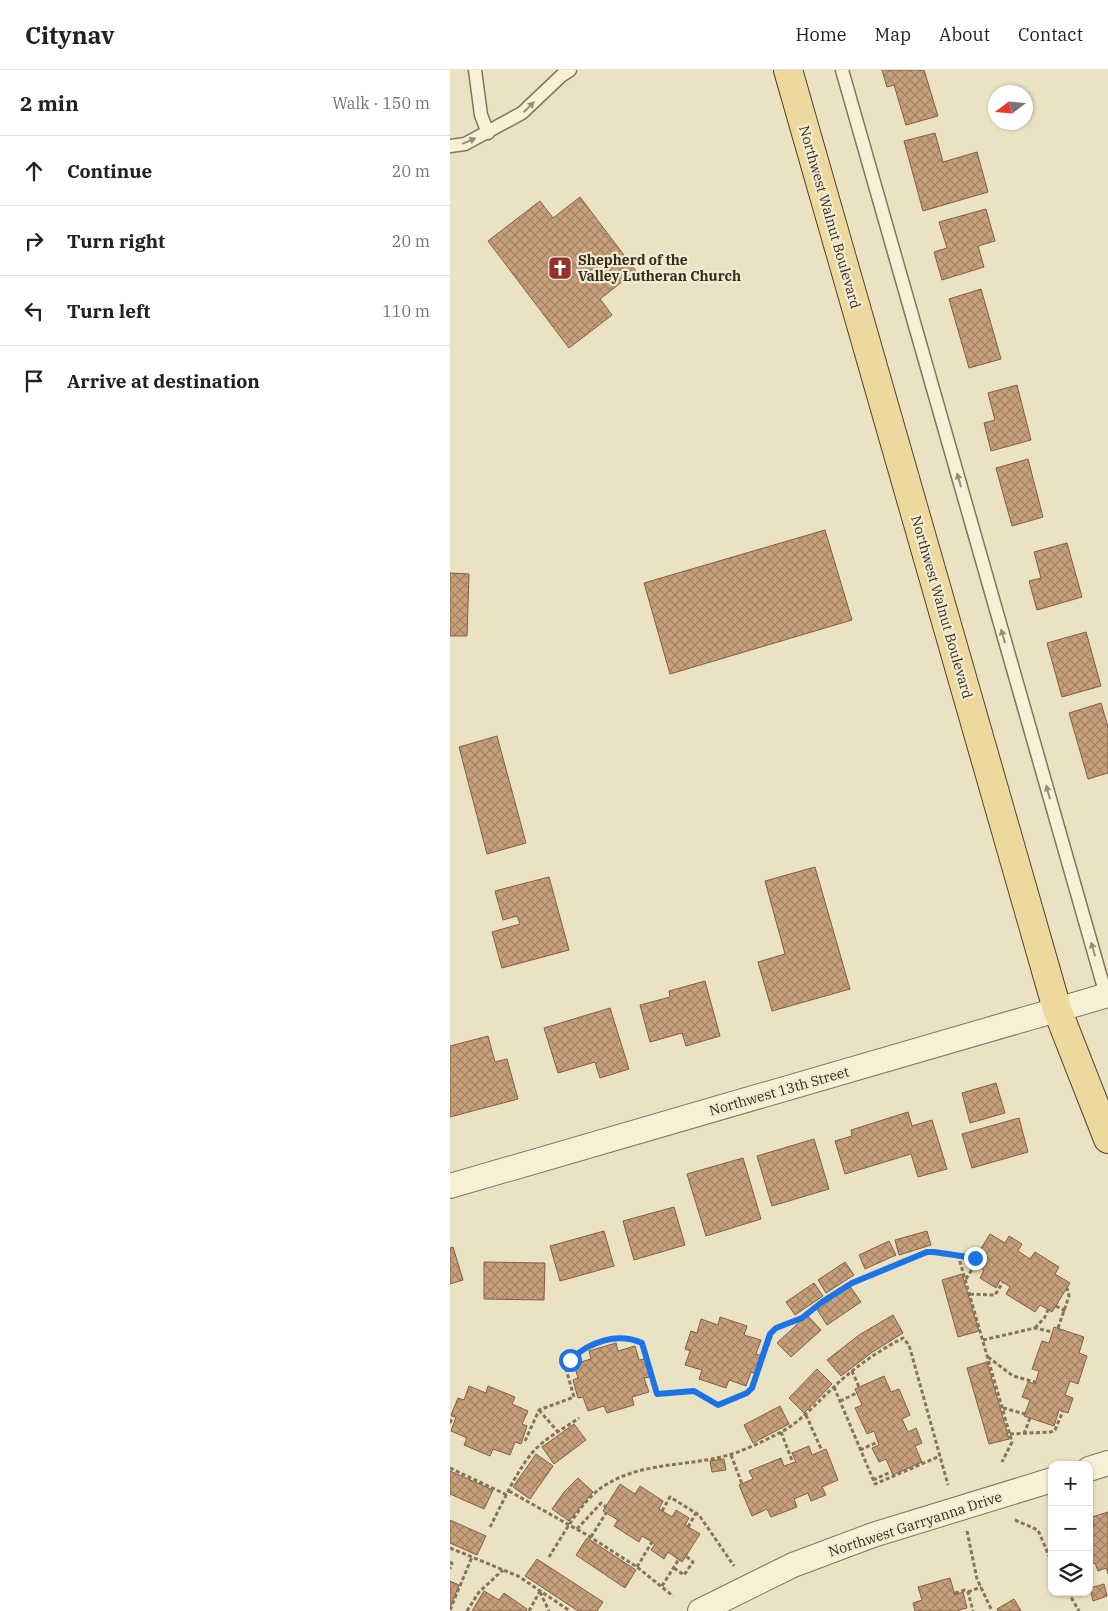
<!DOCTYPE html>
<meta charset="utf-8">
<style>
:root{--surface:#fff;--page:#f2f2f2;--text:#222;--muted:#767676;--line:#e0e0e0}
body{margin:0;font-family:"IBM Plex Serif",serif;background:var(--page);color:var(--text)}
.controls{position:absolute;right:15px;bottom:15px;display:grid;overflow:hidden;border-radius:10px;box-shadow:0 1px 4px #0004}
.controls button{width:45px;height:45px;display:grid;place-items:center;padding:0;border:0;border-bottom:1px solid var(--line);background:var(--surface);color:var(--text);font:25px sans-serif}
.compass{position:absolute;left:538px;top:15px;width:45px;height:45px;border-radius:50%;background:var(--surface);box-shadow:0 1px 4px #0004;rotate:254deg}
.stop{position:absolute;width:15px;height:15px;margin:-11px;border:4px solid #1a73e8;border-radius:50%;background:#fff}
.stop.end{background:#1a73e8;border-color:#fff;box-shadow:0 1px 5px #0008}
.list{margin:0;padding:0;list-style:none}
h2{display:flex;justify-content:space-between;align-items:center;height:65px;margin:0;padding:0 20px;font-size:21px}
h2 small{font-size:16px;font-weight:400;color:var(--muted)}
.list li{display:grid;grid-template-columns:32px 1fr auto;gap:15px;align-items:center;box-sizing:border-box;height:70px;padding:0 20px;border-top:1px solid var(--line)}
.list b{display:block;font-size:19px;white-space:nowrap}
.list em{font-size:16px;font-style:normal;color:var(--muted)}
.icon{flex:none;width:28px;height:28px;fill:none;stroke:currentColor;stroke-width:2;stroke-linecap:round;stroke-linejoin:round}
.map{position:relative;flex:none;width:658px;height:1541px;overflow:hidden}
header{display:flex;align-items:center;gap:30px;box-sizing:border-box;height:70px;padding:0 25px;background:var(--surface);border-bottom:1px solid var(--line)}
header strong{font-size:24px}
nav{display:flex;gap:28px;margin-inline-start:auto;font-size:18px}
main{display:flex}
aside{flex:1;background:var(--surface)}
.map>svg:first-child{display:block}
.building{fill:url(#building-cross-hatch);stroke:#826042}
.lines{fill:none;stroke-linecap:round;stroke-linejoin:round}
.lane-casing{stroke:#84745b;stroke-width:15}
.street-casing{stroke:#84745b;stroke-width:26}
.primary-casing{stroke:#52422f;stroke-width:30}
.path{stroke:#84745b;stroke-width:3;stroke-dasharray:4 2.5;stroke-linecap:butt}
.lane{stroke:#f7efd6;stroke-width:12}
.street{stroke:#f7efd6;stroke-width:24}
.primary{stroke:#edd99d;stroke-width:28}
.oneway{fill:#968d7a}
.route{stroke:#1a73e8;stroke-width:6}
.labels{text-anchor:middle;stroke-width:4.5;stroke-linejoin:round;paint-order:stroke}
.street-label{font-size:14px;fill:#352b1e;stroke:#f3ecd2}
.poi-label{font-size:14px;font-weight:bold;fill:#352b1e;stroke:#f3ecd2;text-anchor:start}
</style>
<header>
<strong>Citynav</strong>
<nav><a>Home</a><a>Map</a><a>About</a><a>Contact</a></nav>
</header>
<main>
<aside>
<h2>2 min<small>Walk · 150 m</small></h2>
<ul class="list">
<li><svg class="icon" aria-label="ahead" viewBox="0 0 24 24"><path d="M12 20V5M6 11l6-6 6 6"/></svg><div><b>Continue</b></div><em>20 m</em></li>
<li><svg class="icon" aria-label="right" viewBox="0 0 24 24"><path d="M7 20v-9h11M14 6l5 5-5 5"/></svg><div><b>Turn right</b></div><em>20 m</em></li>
<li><svg class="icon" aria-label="left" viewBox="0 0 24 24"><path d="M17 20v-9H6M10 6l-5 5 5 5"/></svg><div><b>Turn left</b></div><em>110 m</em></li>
<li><svg class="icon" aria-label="arrive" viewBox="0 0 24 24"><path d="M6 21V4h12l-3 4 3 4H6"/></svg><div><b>Arrive at destination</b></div></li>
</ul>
</aside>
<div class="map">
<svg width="658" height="1541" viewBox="0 0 658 1541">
<defs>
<pattern id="building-cross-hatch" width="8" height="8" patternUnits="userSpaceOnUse" patternTransform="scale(1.25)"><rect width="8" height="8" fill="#c7a07b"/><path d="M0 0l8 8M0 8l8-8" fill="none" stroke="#a28364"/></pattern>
</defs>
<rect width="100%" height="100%" fill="#ebe2c3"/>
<path class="building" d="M 432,0 L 474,0 L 488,46 L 456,55 L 444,15 L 437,17 Z
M 485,63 L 493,92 L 527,82 L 538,122 L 473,141 L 454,71 Z
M 130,127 L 186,201 L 150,229 L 162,245 L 119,278 L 38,171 L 90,131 L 103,148 Z
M 536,139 L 545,171 L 528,176 L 534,197 L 492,210 L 484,182 L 497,178 L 489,152 Z
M 531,219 L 551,289 L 519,298 L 499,229 Z
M 567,315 L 581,370 L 541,381 L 534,353 L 545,350 L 538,323 Z
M 578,389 L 593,447 L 562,456 L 546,398 Z
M 375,460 L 402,550 L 220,604 L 194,513 Z
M 617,473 L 632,527 L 587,540 L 579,511 L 591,508 L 584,482 Z
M 0,503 L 19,504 L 17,566 L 0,566 Z
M 636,562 L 651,616 L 612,627 L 597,573 Z
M 651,633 L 658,657 L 658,703 L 638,709 L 619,643 Z
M 47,666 L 76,773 L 37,784 L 9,677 Z
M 365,797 L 400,919 L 322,941 L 308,892 L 335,884 L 315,811 Z
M 99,807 L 119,880 L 52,898 L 42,862 L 70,854 L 67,846 L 53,850 L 45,821 Z
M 255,911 L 270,966 L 236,976 L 232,963 L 200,972 L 190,935 L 220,927 L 219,921 Z
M 160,938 L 179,999 L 150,1008 L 145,992 L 108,1003 L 94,958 Z
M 38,966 L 45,992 L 57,989 L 68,1029 L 0,1047 L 0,976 Z
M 546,1013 L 555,1043 L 520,1053 L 512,1023 Z
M 458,1042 L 462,1056 L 482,1050 L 497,1099 L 468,1107 L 461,1084 L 395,1104 L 385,1071 L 402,1066 L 401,1060 Z
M 569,1048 L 578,1082 L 522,1098 L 512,1064 Z
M 364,1069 L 379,1119 L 322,1136 L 307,1086 Z
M 293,1088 L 311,1149 L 256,1166 L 237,1104 Z
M 224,1137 L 235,1175 L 184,1190 L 173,1151 Z
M 154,1161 L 164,1196 L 110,1211 L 100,1176 Z
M 477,1161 L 481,1175 L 449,1185 L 445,1170 Z
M 540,1164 L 555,1173 L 559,1166 L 572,1174 L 568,1181 L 580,1189 L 585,1182 L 609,1197 L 605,1204 L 620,1213 L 602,1242 L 590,1235 L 585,1242 L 556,1224 L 560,1217 L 550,1210 L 546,1218 L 530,1208 L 534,1200 L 522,1193 Z
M 439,1171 L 446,1185 L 415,1199 L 409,1185 Z
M 3,1177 L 13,1210 L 0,1214 L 0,1178 Z
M 34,1192 L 95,1193 L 94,1230 L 34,1229 Z
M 395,1192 L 404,1205 L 376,1223 L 368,1210 Z
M 512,1204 L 529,1261 L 508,1267 L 492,1210 Z
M 364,1213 L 373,1226 L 345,1245 L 336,1232 Z
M 399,1215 L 411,1232 L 377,1255 L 366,1238 Z
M 357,1245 L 371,1260 L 341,1287 L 327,1273 Z
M 443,1245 L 453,1263 L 421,1283 L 391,1306 L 377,1290 L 409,1265 Z
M 270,1247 L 297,1256 L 294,1265 L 311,1270 L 306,1284 L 312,1286 L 306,1304 L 301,1302 L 296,1316 L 279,1310 L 276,1318 L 249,1309 L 252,1300 L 235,1295 L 240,1281 L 235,1279 L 241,1261 L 247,1263 L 251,1249 L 268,1255 Z
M 604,1257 L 634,1267 L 629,1283 L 637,1286 L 628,1314 L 620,1311 L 615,1325 L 623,1328 L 618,1343 L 609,1340 L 604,1356 L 574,1346 L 580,1330 L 572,1327 L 578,1312 L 585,1314 L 589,1301 L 582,1299 L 592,1271 L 599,1273 Z
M 166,1273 L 168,1281 L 185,1276 L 189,1290 L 195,1289 L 201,1307 L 194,1308 L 199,1322 L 182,1327 L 184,1335 L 157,1343 L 154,1336 L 138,1341 L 133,1327 L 128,1328 L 123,1310 L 128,1308 L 124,1294 L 141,1289 L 139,1281 Z
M 537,1292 L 559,1369 L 539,1374 L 517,1298 Z
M 367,1299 L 382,1314 L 354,1343 L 339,1328 Z
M 434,1306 L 441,1322 L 449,1319 L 460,1345 L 452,1349 L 458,1362 L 466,1358 L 472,1373 L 465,1376 L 472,1392 L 443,1405 L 436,1389 L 429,1392 L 422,1378 L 429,1375 L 424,1361 L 417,1364 L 405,1338 L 412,1335 L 405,1319 Z
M 19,1316 L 36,1323 L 38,1316 L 65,1327 L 62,1334 L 78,1341 L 72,1354 L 77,1356 L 71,1374 L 65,1372 L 60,1385 L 43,1379 L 40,1386 L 14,1375 L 17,1368 L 1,1361 L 6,1347 L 1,1345 L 8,1328 L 14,1330 Z
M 330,1336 L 339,1354 L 303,1373 L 294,1355 Z
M 124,1354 L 136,1370 L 104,1394 L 92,1377 Z
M 359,1376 L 362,1385 L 376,1379 L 388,1410 L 372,1417 L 376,1425 L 361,1431 L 358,1423 L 344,1429 L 347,1437 L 321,1447 L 317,1439 L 302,1446 L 289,1415 L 303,1409 L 299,1401 L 331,1388 L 334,1396 L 346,1392 L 342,1383 Z
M 86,1384 L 103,1396 L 80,1429 L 63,1417 Z
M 274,1389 L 276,1400 L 262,1402 L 260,1391 Z
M 0,1401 L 43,1420 L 34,1439 L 0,1424 Z
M 128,1408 L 143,1422 L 119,1451 L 102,1439 L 114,1422 Z
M 170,1414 L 185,1424 L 190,1416 L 213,1431 L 209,1439 L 222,1447 L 226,1440 L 239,1448 L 235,1455 L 250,1464 L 232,1492 L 218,1482 L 214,1489 L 201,1480 L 205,1474 L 202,1472 L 192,1466 L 189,1472 L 164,1456 L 168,1450 L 153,1441 Z
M 658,1442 L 658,1504 L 656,1498 L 648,1501 L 645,1493 L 639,1495 L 639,1457 L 644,1456 L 642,1447 Z
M 0,1450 L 36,1466 L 27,1485 L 0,1473 Z
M 137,1468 L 186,1500 L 175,1518 L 126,1485 Z
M 87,1489 L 153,1532 L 147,1541 L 128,1541 L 75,1506 Z
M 500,1508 L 505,1525 L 513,1522 L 517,1538 L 509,1540 L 509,1541 L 465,1541 L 463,1533 L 472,1530 L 468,1517 Z
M 0,1511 L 9,1515 L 0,1538 Z
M 654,1514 L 657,1526 L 643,1531 L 640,1518 Z
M 34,1521 L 49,1530 L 54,1523 L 77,1539 L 76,1541 L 22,1541 Z
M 564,1529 L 571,1541 L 548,1541 L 547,1539 Z"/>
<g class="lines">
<g class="lane-casing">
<path id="lane" d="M 25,0 L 31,45 L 38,63
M 392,0 L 656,925
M 0,76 L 15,74 L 72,43 L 111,6 L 120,0"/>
</g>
<g class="street-casing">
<path id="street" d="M 0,1116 L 658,925
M 639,1399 L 658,1393
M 250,1541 L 343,1495 L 423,1465 L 602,1410"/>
</g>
<g class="primary-casing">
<path id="primary" d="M 338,0 L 607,939 L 658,1069"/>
</g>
<path class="path" d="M 508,1185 L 525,1188
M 516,1209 L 525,1195
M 520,1224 L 545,1225 L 553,1212
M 606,1236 L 615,1241
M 585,1258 L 595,1247 L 598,1240
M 608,1258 L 619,1226 L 617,1218
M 533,1270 L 585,1258 L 602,1262
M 538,1287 L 563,1306 L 585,1312
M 402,1301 L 409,1317
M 384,1317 L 425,1414 L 490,1386
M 390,1331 L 407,1323
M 553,1338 L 575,1344
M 89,1340 L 108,1362
M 356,1345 L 372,1381
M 0,1353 L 3,1346
M 331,1362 L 343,1393
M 560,1364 L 601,1362 L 605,1360 L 613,1341
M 574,1364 L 580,1348
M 75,1371 L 89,1340 L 124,1327 L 116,1299 C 128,1272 166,1262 192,1273 L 207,1324 L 244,1321 L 268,1335 L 297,1323 L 302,1318 L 324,1259 L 352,1248 L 372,1232 L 401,1213 L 477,1182 L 508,1185 L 562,1372 L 552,1392
M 410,1380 L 428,1372
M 281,1385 L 292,1414
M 0,1398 L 57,1425
M 423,1410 L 441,1402
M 59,1421 L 137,1465 L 187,1497 L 223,1526
M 212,1441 L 220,1427 L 249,1445 L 284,1496
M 565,1450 L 588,1460 L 602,1493
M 40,1457 C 52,1434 66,1402 82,1383 C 95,1368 113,1359 129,1348
M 238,1457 L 246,1443
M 127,1459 L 151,1433 L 156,1437
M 517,1461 L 527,1509 L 542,1541
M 141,1467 L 156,1443
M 0,1478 L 68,1506 L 120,1541
M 99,1487 C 113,1465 130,1433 151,1418 C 188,1392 230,1397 271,1387 C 292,1382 312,1372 331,1362 C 352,1351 367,1332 385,1316 C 405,1297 428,1281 453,1268 L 459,1275 L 498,1415
M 0,1492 L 2,1493 L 0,1499
M 187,1497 L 202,1472
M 224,1498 L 234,1505 L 243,1492 L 236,1486
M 212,1516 L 229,1489
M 90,1522 L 99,1541
M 518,1522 L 531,1517
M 618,1522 L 629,1541
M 505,1523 L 515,1520 L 518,1522 L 523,1541
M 619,1525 L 624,1522
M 0,1540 L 22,1487
M 17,1541 L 29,1522 L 53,1500
M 79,1541 L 90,1521"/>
<use href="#lane" class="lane"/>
<use href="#street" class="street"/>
<use href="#primary" class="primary"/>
</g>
<defs><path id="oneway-solid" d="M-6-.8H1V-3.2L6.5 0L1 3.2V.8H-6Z" transform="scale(1.25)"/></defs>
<g class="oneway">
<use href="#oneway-solid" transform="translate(79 37) rotate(-44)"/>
<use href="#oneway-solid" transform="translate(19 71) rotate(-23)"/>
<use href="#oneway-solid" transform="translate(509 410) rotate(-106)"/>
<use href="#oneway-solid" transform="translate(553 566) rotate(-106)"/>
<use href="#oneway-solid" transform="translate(598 722) rotate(-106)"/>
<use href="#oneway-solid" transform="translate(643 879) rotate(-106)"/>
</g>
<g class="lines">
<path class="route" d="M 120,1290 C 139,1272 167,1262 192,1273 L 207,1324 L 244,1321 L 268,1335 L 297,1323 L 302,1318 L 320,1264 L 326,1258 L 352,1248 L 372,1232 L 402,1213 L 477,1182 L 484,1182 L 525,1188"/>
</g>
<defs>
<g id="church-square" transform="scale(1.25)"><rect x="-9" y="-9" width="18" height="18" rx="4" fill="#90342e" stroke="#f3ecd2"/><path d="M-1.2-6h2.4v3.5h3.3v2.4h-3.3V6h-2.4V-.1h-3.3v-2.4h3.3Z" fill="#fff"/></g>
</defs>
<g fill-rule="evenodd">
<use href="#church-square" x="110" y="198"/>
</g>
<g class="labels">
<g class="street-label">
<text transform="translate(380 147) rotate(74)" y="5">Northwest Walnut Boulevard</text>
<text transform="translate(492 537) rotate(74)" y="5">Northwest Walnut Boulevard</text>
<text transform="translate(329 1021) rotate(-16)" y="5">Northwest 13th Street</text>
<text transform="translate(465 1454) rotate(-18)" y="5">Northwest Garryanna Drive</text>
</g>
<g class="poi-label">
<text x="128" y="195">Shepherd of the<tspan x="128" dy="16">Valley Lutheran Church</tspan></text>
</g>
</g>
</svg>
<div class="controls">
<button>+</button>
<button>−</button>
<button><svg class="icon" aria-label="layers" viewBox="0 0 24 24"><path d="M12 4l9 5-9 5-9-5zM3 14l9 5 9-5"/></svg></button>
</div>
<svg class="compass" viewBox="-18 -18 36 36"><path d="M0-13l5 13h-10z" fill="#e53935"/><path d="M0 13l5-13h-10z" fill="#767676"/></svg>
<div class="stop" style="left:120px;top:1290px"></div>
<div class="stop end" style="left:525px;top:1188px"></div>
</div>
</main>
